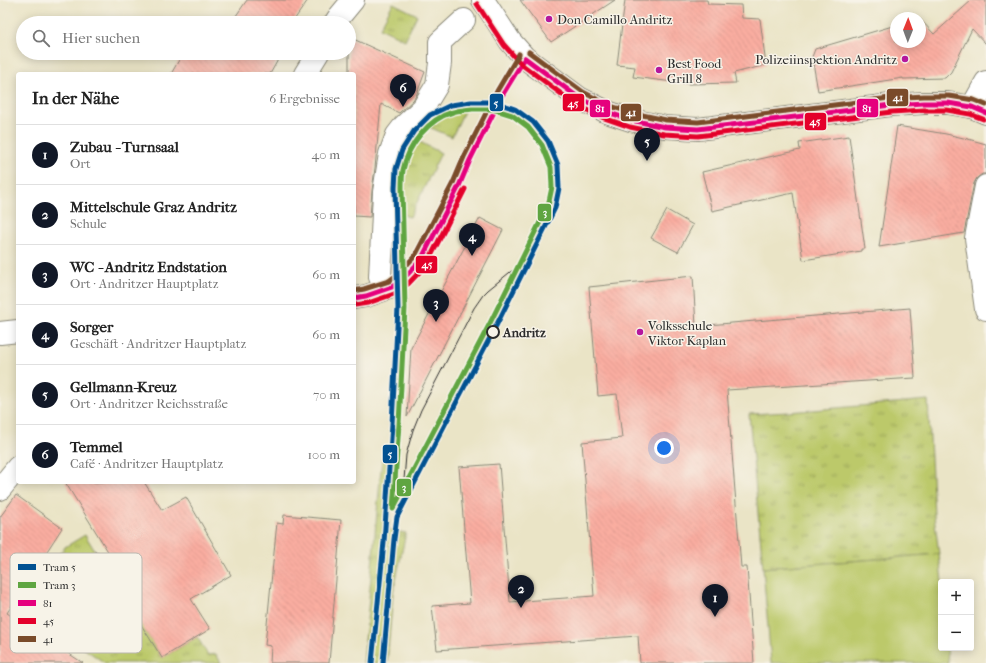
<!DOCTYPE html>
<html lang="de">
<meta charset="utf-8">
<style>
:root{--surface:#fff;--page:#f6f6f6;--text:#222;--muted:#767676;--line:#e0e0e0;--accent:#111827}
body{margin:0;font-family:"IM FELL French Canon",serif;background:var(--page);color:var(--text)}
.controls{position:absolute;right:12px;bottom:12px;display:grid;overflow:hidden;border-radius:4px;box-shadow:0 2px 10px #0003}
.controls button{width:36px;height:36px;display:grid;place-items:center;padding:0;border:0;border-bottom:1px solid var(--line);background:var(--surface);color:var(--text);font:20px sans-serif}
.compass{position:absolute;left:890px;top:12px;width:36px;height:36px;border-radius:50%;background:var(--surface);box-shadow:0 2px 10px #0003;rotate:1deg}
.you{position:absolute;left:664px;top:448px;width:14px;height:14px;margin:-10px;border:3px solid #fff;border-radius:50%;background:#1a73e8;box-shadow:0 0 0 6px #1a73e833}
.badge{display:grid;place-items:center;width:26px;height:26px;border-radius:50%;background:var(--accent);color:#fff;font-size:13px;font-weight:700}
.pin{position:absolute;translate:-50% -33px;filter:drop-shadow(0 1px 2px #0008)}
.pin::after{content:'';position:absolute;top:21px;width:14px;height:12px;background:inherit;clip-path:polygon(0 0,100% 0,50% 100%)}
.list{margin:0;padding:0;list-style:none}
h2{display:flex;justify-content:space-between;align-items:center;height:52px;margin:0;padding:0 16px;font-size:17px}
h2 small{font-size:13px;font-weight:400;color:var(--muted)}
.list li{display:grid;grid-template-columns:26px 1fr auto;gap:12px;align-items:center;box-sizing:border-box;height:60px;padding:0 16px;border-top:1px solid var(--line)}
.list b{display:block;font-size:15px;white-space:nowrap}
.list p{margin:0;font-size:13px;white-space:nowrap;color:var(--muted)}
.list em{font-size:13px;font-style:normal;color:var(--muted)}
.icon{flex:none;width:22px;height:22px;fill:none;stroke:currentColor;stroke-width:2;stroke-linecap:round;stroke-linejoin:round}
.map{position:relative;flex:none;width:986px;height:663px;overflow:hidden}
.search{position:absolute;background:var(--surface);box-shadow:0 2px 10px #0003;left:16px;top:16px;width:340px;height:44px;display:flex;align-items:center;gap:10px;box-sizing:border-box;padding:0 14px;border-radius:22px;color:var(--muted);font-size:15px}
.panel{position:absolute;background:var(--surface);box-shadow:0 2px 10px #0003;left:16px;top:72px;width:340px;height:412px;border-radius:4px}
.map>svg:first-child{display:block}
.grass{fill:url(#grass-tufts);stroke:#747a4b}
.pitch{fill:#bcc96b;stroke:#747a4b}
.building{fill:url(#building-back-hatch)}
.lines{fill:none;stroke-linecap:round;stroke-linejoin:round}
.pedestrian-casing{stroke:#8a8878;stroke-width:24}
.minor-casing{stroke:#8a8878;stroke-width:24}
.tertiary-casing{stroke:#8a8878;stroke-width:24}
.pedestrian{stroke:#fff;stroke-width:22}
.minor{stroke:#fff;stroke-width:22}
.tertiary{stroke:#fff;stroke-width:22}
.tram{stroke:#2b2b2b;stroke-width:1}
.bus-1-casing{stroke:#f7f3e8;stroke-width:8}
.bus-2-casing{stroke:#f7f3e8;stroke-width:8}
.bus-3-casing{stroke:#f7f3e8;stroke-width:8}
.bus-1{stroke:#e5007d;stroke-width:5}
.bus-2{stroke:#e4002b;stroke-width:5}
.bus-3{stroke:#7a4b2a;stroke-width:5}
.tram-1-casing{stroke:#f7f3e8;stroke-width:8}
.tram-2-casing{stroke:#f7f3e8;stroke-width:8}
.tram-1{stroke:#025191;stroke-width:5}
.tram-2{stroke:#5fa541;stroke-width:5}
.poi-dot{fill:#b5179e;stroke:#f7f3e8;stroke-width:1.5}
.stop-dot{fill:#f7f3e8;stroke:#2b2b2b;stroke-width:2}
.labels{text-anchor:middle;stroke-width:3;stroke-linejoin:round;paint-order:stroke}
.poi-label{font-size:13px;fill:#2b2b2b;stroke:#f7f3e8;text-anchor:start}
.stop-label{font-size:13px;font-weight:bold;fill:#2b2b2b;stroke:#f7f3e8;text-anchor:start}
.key{fill:#f7f3e8;stroke:#bab7af;stroke-width:1}
.key-label{font-size:11px;fill:#2b2b2b}
.line-badge{stroke:#f7f3e8;stroke-width:1.5}
.badge-label{font-size:11px;text-anchor:middle;font-weight:bold;fill:#fff}
</style>
<div class="map">
<svg width="986" height="663" viewBox="0 0 986 663">
<defs>
<pattern id="grass-tufts" width="24" height="20" patternUnits="userSpaceOnUse"><rect width="24" height="20" fill="#bcc96b"/><path d="M3 7l-1-3M5 7V3M7 7l1-3M15 17l-1-3M17 17v-4M19 17l1-3" fill="none" stroke="#99a358"/></pattern>
<pattern id="building-back-hatch" width="6" height="6" patternUnits="userSpaceOnUse"><rect width="6" height="6" fill="#faada0"/><path d="M-1 5l2 2M0 0l6 6M5-1l2 2" fill="none" stroke="#d6958a"/></pattern>
</defs>
<rect width="100%" height="100%" fill="#f7f3e8"/>
<filter id="ink" filterUnits="userSpaceOnUse"><feTurbulence type="fractalNoise" baseFrequency=".025" numOctaves="2"/><feDisplacementMap in="SourceGraphic" scale="8" xChannelSelector="R" yChannelSelector="G"/><feConvolveMatrix kernelMatrix="1 2 1 2 8 2 1 2 1" color-interpolation-filters="sRGB"/></filter>
<filter id="wash" filterUnits="userSpaceOnUse"><feTurbulence type="fractalNoise" baseFrequency=".012" numOctaves="4" result="noise"/><feDisplacementMap in="SourceGraphic" scale="16" xChannelSelector="R" yChannelSelector="G"/><feGaussianBlur stdDeviation="0.9" result="paint"/><feColorMatrix in="noise" values="0 0 0 0 0 0 0 0 0 0 0 0 0 0 0 0 0 1.4 0 .05"/><feComposite in="paint" operator="in"/></filter>
<g filter="url(#wash)">
<rect width="100%" height="100%" fill="#eae4c6"/>
<path class="grass" d="M 393,3 L 417,15 L 405,40 L 380,28 Z
M 465,109 L 452,137 L 429,127 L 431,124 L 445,114 Z
M 416,140 L 441,153 L 410,217 L 403,215 L 401,184 L 405,162 Z
M 928,400 L 934,515 L 939,554 L 763,568 L 749,414 L 790,412 Z
M 393,457 L 389,530 L 406,533 L 393,593 L 387,663 L 363,663 L 382,458 Z
M 85,535 L 162,658 L 197,637 L 208,655 L 216,654 L 221,663 L 105,663 L 24,607 L 65,547 Z"/>
<path class="pitch" d="M 939,554 L 942,582 L 941,648 L 947,648 L 948,663 L 771,663 L 763,568 Z"/>
<g id="blocks">
<path class="building" d="M 247,0 L 308,0 L 292,23 L 231,23 Z
M 520,0 L 615,0 L 551,42 Z
M 625,0 L 707,0 L 708,4 L 741,5 L 742,18 L 760,19 L 766,65 L 734,73 L 736,83 L 689,84 L 633,77 L 635,67 L 617,65 Z
M 972,0 L 986,0 L 986,44 L 972,29 L 951,72 L 945,78 L 903,79 L 903,78 L 818,91 L 812,57 L 815,49 L 896,25 L 896,42 L 920,42 L 920,19 L 934,34 Z
M 349,37 L 425,72 L 416,96 L 413,100 L 399,113 L 381,104 L 375,168 L 372,191 L 370,217 L 354,216 L 354,74 L 349,74 Z
M 183,53 L 269,53 L 279,58 L 270,74 L 171,74 Z
M 897,126 L 946,134 L 968,139 L 986,144 L 986,174 L 982,174 L 977,178 L 974,183 L 964,233 L 879,247 Z
M 849,136 L 865,249 L 861,249 L 861,251 L 803,260 L 793,193 L 712,211 L 702,172 L 800,150 L 799,143 Z
M 667,210 L 693,225 L 678,252 L 651,238 Z
M 480,218 L 503,230 L 407,417 L 411,348 Z
M 693,276 L 696,326 L 910,308 L 915,378 L 727,390 L 741,567 L 747,567 L 754,663 L 640,663 L 638,636 L 437,650 L 432,606 L 470,603 L 459,467 L 499,464 L 510,602 L 594,596 L 582,442 L 622,438 L 617,394 L 598,396 L 589,287 Z
M 65,482 L 144,482 L 162,510 L 186,497 L 231,575 L 191,599 L 210,629 L 162,658 L 94,550 L 117,566 Z
M 16,495 L 62,528 L 7,613 L 83,663 L 0,663 L 0,517 Z
M 284,515 L 341,520 L 329,663 L 270,663 L 271,646 L 265,645 L 276,532 L 277,523 L 283,524 Z"/>
</g>
</g>
<g filter="url(#ink)">
<use href="#blocks" fill-opacity="0" stroke="#8a8878" stroke-width="1"/>
<g class="lines">
<g class="pedestrian-casing">
<path id="pedestrian" d="M 380,277 L 384,192 L 390,154 L 397,135 L 404,126 L 423,108 L 437,85 L 440,63 L 440,42 L 464,20"/>
</g>
<g class="minor-casing">
<path id="minor" d="M 972,107 L 986,82
M 986,186 L 976,238 L 986,309
M 354,298 L 366,296 L 392,287
M 0,333 L 18,331"/>
</g>
<g class="tertiary-casing">
<path id="tertiary" d="M 483,0 L 510,41 L 525,58 L 579,98 L 607,112 L 631,120 L 665,127 L 698,129 L 891,105 L 924,103 L 948,103 L 972,107 L 986,113
M 335,23 L 339,17 L 353,0
M 305,74 L 318,53
M 0,489 L 18,467"/>
</g>
<use href="#pedestrian" class="pedestrian"/>
<use href="#minor" class="minor"/>
<use href="#tertiary" class="tertiary"/>
<path class="tram" d="M 397,517 L 404,480 L 406,455 L 413,430 L 421,410 L 474,308 L 483,295 L 488,290 L 520,264 L 531,252 L 542,235"/>
<g class="bus-1-casing">
<path id="bus-1" d="M 525,58 L 579,98 L 607,112 L 631,120 L 665,127 L 698,129 L 891,105 L 924,103 L 948,103 L 972,107 L 986,113
M 354,298 L 366,296 L 392,287 L 403,279 L 421,260 L 459,186 L 470,160 L 503,94 L 525,58"/>
</g>
<g class="bus-2-casing">
<path id="bus-2" d="M 477,4 L 504,45 L 521,64 L 575,104 L 604,118 L 630,127 L 664,134 L 698,136 L 892,112 L 924,110 L 947,110 L 970,114 L 983,119
M 355,305 L 368,303 L 394,294 L 408,284 L 427,264 L 465,189"/>
</g>
<g class="bus-3-casing">
<path id="bus-3" d="M 529,52 L 583,92 L 610,106 L 633,113 L 666,120 L 698,122 L 890,98 L 924,96 L 949,96 L 974,100 L 986,105
M 354,291 L 364,289 L 389,281 L 398,274 L 415,256 L 453,183 L 464,157 L 497,91 L 519,54"/>
</g>
<use href="#bus-1" class="bus-1"/>
<use href="#bus-2" class="bus-2"/>
<use href="#bus-3" class="bus-3"/>
<g class="tram-1-casing">
<path id="tram-1" d="M 372,663 L 384,542 L 392,424 L 398,308 L 395,188 L 396,169 L 402,150 L 414,131 L 430,115 L 451,105 L 471,102 L 494,102 L 515,109 L 533,122 L 548,141 L 558,165 L 559,188 L 555,208 L 496,326 L 397,517 L 394,539 L 383,663"/>
</g>
<g class="tram-2-casing">
<path id="tram-2" d="M 472,109 L 493,109 L 512,115 L 528,127 L 542,145 L 551,167 L 552,187 L 548,206 L 490,323 L 393,509 L 399,424 L 405,308 L 402,188 C 402,182 402,176 403,170 C 408,145 428,119 453,112 C 459,110 466,110 472,109 Z"/>
</g>
<use href="#tram-1" class="tram-1"/>
<use href="#tram-2" class="tram-2"/>
</g>
</g>
<g class="poi-dot">
<circle cx="549" cy="19" r="4"/>
<circle cx="905" cy="59" r="4"/>
<circle cx="659" cy="70" r="4"/>
<circle cx="640" cy="332" r="4"/>
</g>
<circle class="stop-dot" cx="493" cy="332" r="6"/>
<g class="labels">
<g class="poi-label">
<text x="557" y="24">Don Camillo Andritz</text>
<text x="897" y="64" text-anchor="end">Polizeiinspektion Andritz</text>
<text x="667" y="68">Best Food<tspan x="667" dy="15">Grill 8</tspan></text>
<text x="648" y="330">Volksschule<tspan x="648" dy="15">Viktor Kaplan</tspan></text>
</g>
<g class="stop-label">
<text x="503" y="337">Andritz</text>
</g>
</g>
<rect x="10" y="553" width="132" height="100" rx="6" class="key"/>
<rect x="18" y="564" width="18" height="6" fill="#025191"/>
<rect x="18" y="582" width="18" height="6" fill="#5fa541"/>
<rect x="18" y="600" width="18" height="6" fill="#e5007d"/>
<rect x="18" y="618" width="18" height="6" fill="#e4002b"/>
<rect x="18" y="636" width="18" height="6" fill="#7a4b2a"/>
<g class="key-label">
<text x="43" y="571">Tram 5</text>
<text x="43" y="589">Tram 3</text>
<text x="43" y="607">81</text>
<text x="43" y="625">45</text>
<text x="43" y="643">41</text>
</g>
<g class="line-badge">
<rect x="886" y="88" width="23" height="19" rx="4" fill="#7a4b2a"/>
<rect x="562" y="93" width="23" height="19" rx="4" fill="#e4002b"/>
<rect x="489" y="93" width="15" height="19" rx="4" fill="#025191"/>
<rect x="856" y="98" width="23" height="20" rx="4" fill="#e5007d"/>
<rect x="589" y="99" width="22" height="19" rx="4" fill="#e5007d"/>
<rect x="620" y="103" width="22" height="19" rx="4" fill="#7a4b2a"/>
<rect x="804" y="112" width="23" height="19" rx="4" fill="#e4002b"/>
<rect x="537" y="203" width="15" height="19" rx="4" fill="#5fa541"/>
<rect x="415" y="255" width="23" height="19" rx="4" fill="#e4002b"/>
<rect x="382" y="444" width="16" height="20" rx="4" fill="#025191"/>
<rect x="396" y="478" width="16" height="19" rx="4" fill="#5fa541"/>
</g>
<g class="badge-label">
<text x="898" y="101">41</text>
<text x="573" y="107">45</text>
<text x="496" y="107">5</text>
<text x="867" y="112">81</text>
<text x="600" y="112">81</text>
<text x="631" y="116">41</text>
<text x="815" y="125">45</text>
<text x="545" y="216">3</text>
<text x="427" y="268">45</text>
<text x="390" y="458">5</text>
<text x="404" y="491">3</text>
</g>
</svg>
<div class="controls">
<button>+</button>
<button>−</button>
</div>
<svg class="compass" viewBox="-18 -18 36 36"><path d="M0-13l5 13h-10z" fill="#e53935"/><path d="M0 13l5-13h-10z" fill="#767676"/></svg>
<div class="you"></div>
<div class="pin badge" style="left:715px;top:617px">1</div>
<div class="pin badge" style="left:521px;top:608px">2</div>
<div class="pin badge" style="left:436px;top:322px">3</div>
<div class="pin badge" style="left:472px;top:256px">4</div>
<div class="pin badge" style="left:647px;top:161px">5</div>
<div class="pin badge" style="left:403px;top:107px">6</div>
<div class="search"><svg class="icon" aria-label="search" viewBox="0 0 24 24"><circle cx="10" cy="10" r="6"/><path d="M15 15l6 6"/></svg>Hier suchen</div>
<section class="panel">
<h2>In der Nähe<small>6 Ergebnisse</small></h2>
<ul class="list">
<li><span class="badge">1</span><div><b>Zubau - Turnsaal</b><p>Ort</p></div><em>40 m</em></li>
<li><span class="badge">2</span><div><b>Mittelschule Graz Andritz</b><p>Schule</p></div><em>50 m</em></li>
<li><span class="badge">3</span><div><b>WC - Andritz Endstation</b><p>Ort · Andritzer Hauptplatz</p></div><em>60 m</em></li>
<li><span class="badge">4</span><div><b>Sorger</b><p>Geschäft · Andritzer Hauptplatz</p></div><em>60 m</em></li>
<li><span class="badge">5</span><div><b>Gellmann-Kreuz</b><p>Ort · Andritzer Reichsstraße</p></div><em>70 m</em></li>
<li><span class="badge">6</span><div><b>Temmel</b><p>Café · Andritzer Hauptplatz</p></div><em>100 m</em></li>
</ul>
</section>
</div>
